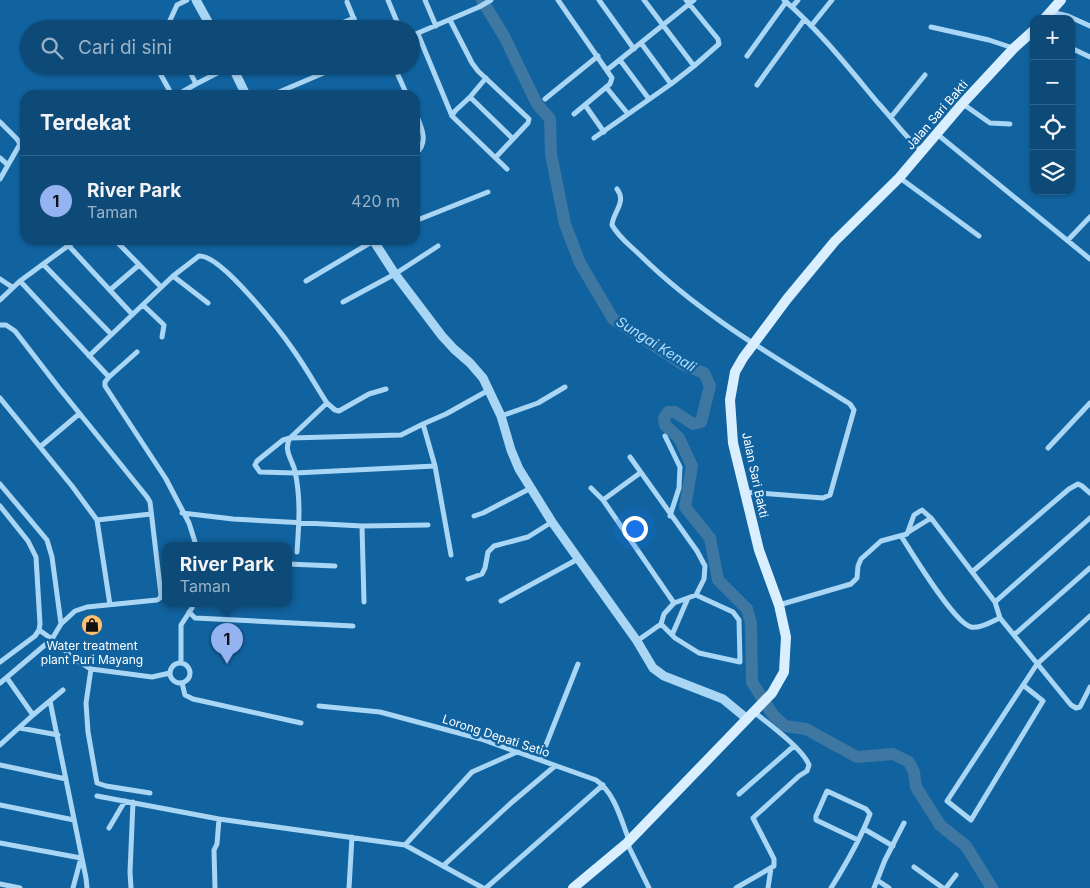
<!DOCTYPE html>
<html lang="id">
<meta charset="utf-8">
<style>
:root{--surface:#0d4a78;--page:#16517d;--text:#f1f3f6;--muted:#9ab3c6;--line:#2d628a;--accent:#95b2f1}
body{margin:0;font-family:Inter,sans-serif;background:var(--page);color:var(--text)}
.controls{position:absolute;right:15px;top:15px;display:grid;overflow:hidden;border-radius:10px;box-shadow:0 1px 4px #0004}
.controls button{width:45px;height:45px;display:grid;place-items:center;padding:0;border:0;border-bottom:1px solid var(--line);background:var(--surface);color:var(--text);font:25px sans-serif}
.you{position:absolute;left:634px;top:528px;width:18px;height:18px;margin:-12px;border:4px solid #fff;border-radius:50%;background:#1a73e8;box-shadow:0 0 0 8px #1a73e833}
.badge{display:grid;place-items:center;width:32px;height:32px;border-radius:50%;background:var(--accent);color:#111;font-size:16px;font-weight:700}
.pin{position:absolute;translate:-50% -41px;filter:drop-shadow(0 1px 2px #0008)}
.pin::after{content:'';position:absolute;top:26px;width:18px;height:15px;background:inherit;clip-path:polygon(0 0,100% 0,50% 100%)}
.popup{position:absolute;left:162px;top:542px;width:130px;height:65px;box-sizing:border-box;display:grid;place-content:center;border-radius:10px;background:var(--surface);filter:drop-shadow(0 1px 4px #0005);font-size:16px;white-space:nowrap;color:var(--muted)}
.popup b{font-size:19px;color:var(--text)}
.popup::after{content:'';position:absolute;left:50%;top:100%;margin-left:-10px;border:10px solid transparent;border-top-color:var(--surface)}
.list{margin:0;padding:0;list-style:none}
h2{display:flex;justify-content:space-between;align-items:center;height:65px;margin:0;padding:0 20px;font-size:21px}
h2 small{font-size:16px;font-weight:400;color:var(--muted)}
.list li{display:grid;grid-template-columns:32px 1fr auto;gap:15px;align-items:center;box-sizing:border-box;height:90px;padding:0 20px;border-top:1px solid var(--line)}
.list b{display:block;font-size:19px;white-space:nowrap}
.list p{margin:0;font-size:16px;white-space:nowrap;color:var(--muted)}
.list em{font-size:16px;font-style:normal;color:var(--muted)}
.icon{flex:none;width:28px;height:28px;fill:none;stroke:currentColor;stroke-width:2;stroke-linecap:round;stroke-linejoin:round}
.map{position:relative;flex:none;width:1090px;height:888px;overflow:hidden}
.search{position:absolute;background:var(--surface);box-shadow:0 1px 4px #0004;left:20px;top:20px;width:400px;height:55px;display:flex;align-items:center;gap:12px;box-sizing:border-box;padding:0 18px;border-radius:28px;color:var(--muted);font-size:19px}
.panel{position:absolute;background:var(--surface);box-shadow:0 1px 4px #0004;left:20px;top:90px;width:400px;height:155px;border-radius:15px}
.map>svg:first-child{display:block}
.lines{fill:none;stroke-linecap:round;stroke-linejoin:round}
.river{stroke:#3e77a2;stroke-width:12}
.minor{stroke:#a9d6f5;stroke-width:5}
.tertiary{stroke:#a9d6f5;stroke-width:9}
.secondary{stroke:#d9eefe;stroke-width:10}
.labels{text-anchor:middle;stroke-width:5;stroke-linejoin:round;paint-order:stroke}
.street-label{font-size:12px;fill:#fff;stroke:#1163a0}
.poi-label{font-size:12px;fill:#fff;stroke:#1163a0}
.water-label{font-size:14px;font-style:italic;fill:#b6dffb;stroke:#1163a0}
</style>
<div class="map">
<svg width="1090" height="888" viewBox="0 0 1090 888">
<rect width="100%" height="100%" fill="#1163a0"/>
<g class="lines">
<path class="river" d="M 482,0 L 504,36 L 537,104 L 550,119 L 551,154 L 565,224 L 580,263 L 613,319 L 684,365 L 704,373 L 710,386 L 701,422 L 693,424 L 675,412 L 668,412 L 664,418 L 665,425 L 679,438 L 692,466 L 685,507 L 710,538 L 718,580 L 747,609 L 751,623 L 752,682 L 773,715 L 785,726 L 806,729 L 857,757 L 893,754 L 909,762 L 914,772 L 916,787 L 940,825 L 966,846 L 992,888"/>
<path class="minor" d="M 388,0 L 400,29
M 425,0 L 436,26
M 558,0 L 612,78 L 610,84 L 574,114
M 599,0 L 634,49
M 644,0 L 694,66
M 784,0 C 819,30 848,67 878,103 C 893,119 905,137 922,151
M 347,2 L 358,29
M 792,7 L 798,0
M 1051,12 L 1068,16 L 1090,26
M 450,20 L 472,63 L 478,71 L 529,119 L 528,123 L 496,157
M 811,26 L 832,0
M 931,27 L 989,40 L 1013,48
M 166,29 L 177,5 L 187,0
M 327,29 L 354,18
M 418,34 L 452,116 L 507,169
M 411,36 L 479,7 L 491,0
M 641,43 L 671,84
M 1071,48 L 1090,57
M 747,56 L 786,2
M 620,60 L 649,99
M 156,66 L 172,95
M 187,66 L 196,84 L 231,66
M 394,66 L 407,95
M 607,70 L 694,0
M 757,85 L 804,20
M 606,87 L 628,114
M 177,95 L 196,84
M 272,95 L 340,66
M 470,97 L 513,139
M 545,99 L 598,56
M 963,104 L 990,123 L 1010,124
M 585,105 L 604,132
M 415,112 C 421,126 430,143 415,154
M 452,116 L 455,111 L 470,97 L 486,78
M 891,117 L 925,75
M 0,122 L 17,139 L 20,144 L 0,179
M 937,134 L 1090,259
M 594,138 L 671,84 L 694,66 L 719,44 L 718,39 L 686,0
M 0,158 L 8,165
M 900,178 L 979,236
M 617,189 C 627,202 613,212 612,225 C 619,238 631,246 641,256 C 702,316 778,359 850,404 L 854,410 L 830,495 L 823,498 L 744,492
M 415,221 L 488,192
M 115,240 L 161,287
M 1068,240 L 1090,217
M 68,245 L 132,314
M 43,264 L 111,334
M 173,276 L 208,303
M 0,279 L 12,287
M 20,281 L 109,377 L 105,382 L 105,386 L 166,479 L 189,523 L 196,545
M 306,281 L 375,240
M 110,290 L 139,265
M 0,300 L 20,281 L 76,240
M 343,302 L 395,274 L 438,246
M 143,305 L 164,325 L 162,337
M 0,325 L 6,325 L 15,331 L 59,388 L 147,497 L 150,502 L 161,595 L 160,598 L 157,600 L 87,607 L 75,611 L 61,624
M 89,356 L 173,276 L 199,256 C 221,254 281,332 294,351 C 306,368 316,386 327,403
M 109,377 L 137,352
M 0,398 L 72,486 L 97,520 L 110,605
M 501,416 L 538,403 L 565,387
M 423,424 L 401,435 L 290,438 L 283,440 L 257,461 L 255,465 L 260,472 L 295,473 L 435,466
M 665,436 L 680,467 L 679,488 L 670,516
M 40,447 L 79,414
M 1048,448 L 1090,403
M 630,457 L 697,551 L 705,566 L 704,579 L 696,595 L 674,603 L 664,614 L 661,624 L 637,641
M 0,484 L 47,540 L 52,557 L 61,624 L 52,639 L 0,683
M 591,488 L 603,500 L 674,603
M 603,500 L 640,473
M 0,506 L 28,541 L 36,557 L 40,624 L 39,630 L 35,636 L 0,662
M 182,513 L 233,519 L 362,526 L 428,525
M 474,516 L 483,513 L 531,488
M 97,520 L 151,514
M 362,526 L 364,602
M 907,533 L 931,518
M 901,536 C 912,553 954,623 971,627 C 980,629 992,621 1000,618
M 297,552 C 299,523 301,500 295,471 C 292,459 283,450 290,438 L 327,403 L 335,410 L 339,411 L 369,394 L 386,389
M 451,555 L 435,466 L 423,424 L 446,414 L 489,390
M 288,564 L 335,566
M 972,572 L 1069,489 L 1078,484 L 1082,486 L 1090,493
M 468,579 L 482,574 L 485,568 L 488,552 L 494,546 L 528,537 L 552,522
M 501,601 L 578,559
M 995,602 L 1090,518
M 779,605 L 851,584 L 857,578 L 858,566 L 861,559 L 881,541 L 907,534 L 914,515 L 922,510 L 931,518 L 995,602 L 1000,618 L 1071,705 L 1076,708 L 1080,707 L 1090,687
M 189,612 L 195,618 L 353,626
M 661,624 L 675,638 L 699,653 L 740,662 L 739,620 L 733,612 L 696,595
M 39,630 L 52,639 L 73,658 L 91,669 L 152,677 L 170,673
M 672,635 L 688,598
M 1014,635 L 1090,568
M 181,663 L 181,625 L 192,608 L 193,603
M170 673a10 10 0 1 1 20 0a10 10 0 1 1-20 0Z
M 91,669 L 86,703 L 88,732 L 97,783 L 106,786 L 150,793
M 7,678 L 33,715
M 182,683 L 185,695 L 193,699 L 301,723
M 1023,685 L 1043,701 L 971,820 L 947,801 L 1037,664 L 1090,616
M 50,701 L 86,878 L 87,888
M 319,706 L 380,712 L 481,739 L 596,780 C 615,793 621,820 629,840
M 20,728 L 58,735
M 0,745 L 33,715 L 63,690
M 540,760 L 578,664
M 0,765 L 66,779
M 739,794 L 794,746
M 97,796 L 219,819 L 405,845 L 483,888
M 0,805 L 74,820
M 109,828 L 125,801
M 864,829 L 893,846
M 0,843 L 81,858 L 73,888
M 627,843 L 649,888
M 405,845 L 472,772 L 517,752
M 443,866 L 511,803 L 555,766
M 914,867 L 943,888
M 877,880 L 889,888
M 0,884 L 20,888
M 131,888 L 130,872 L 133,802
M 215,888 L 214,850 L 217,844 L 219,819
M 349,888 L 352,837
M 486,888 L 603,785
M 736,888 L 774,866 L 774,859 L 753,818 L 799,776 L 807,771 L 809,765 C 803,749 769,724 754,712
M 768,888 L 771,868
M 831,888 C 846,864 860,840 870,814 L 866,809 L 827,791 L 816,816 L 816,820 L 858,840
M 874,888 L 885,860 L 904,823
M 946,888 L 956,875"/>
<path class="tertiary" d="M 196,0 L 212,29
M 232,66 L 246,95
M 373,240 L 395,274 L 442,336 L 454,349 L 470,363 L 483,378 L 501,416 L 511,450 L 519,469 L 552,522 L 637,641 L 653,668 L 664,676 L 723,699 L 746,718"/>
<path class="secondary" d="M 1044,19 L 1061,0
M 573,888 L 627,843 L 772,693 L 784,672 L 786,637 L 779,605 L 759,550 L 733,443 L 730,400 L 735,372 L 743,358 L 787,299 L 835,241 L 899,178 L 962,104 L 1014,48 L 1034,30"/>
</g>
<defs>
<g id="shop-disc" transform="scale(1.125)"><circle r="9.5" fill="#ffc16d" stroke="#1163a0"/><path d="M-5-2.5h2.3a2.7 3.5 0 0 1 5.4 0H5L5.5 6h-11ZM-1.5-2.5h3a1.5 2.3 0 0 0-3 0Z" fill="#111"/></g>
</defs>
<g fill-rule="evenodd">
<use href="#shop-disc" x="92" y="625"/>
</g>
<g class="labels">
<g class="street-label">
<text transform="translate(937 115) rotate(-49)" y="4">Jalan Sari Bakti</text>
<text transform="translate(755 475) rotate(78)" y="4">Jalan Sari Bakti</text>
<text transform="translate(496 736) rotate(18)" y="4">Lorong Depati Setio</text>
</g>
<g class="poi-label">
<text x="92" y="650">Water treatment<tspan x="92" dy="14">plant Puri Mayang</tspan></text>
</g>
<g class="water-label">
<text transform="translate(656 344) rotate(32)" y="5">Sungai Kenali</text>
</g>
</g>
</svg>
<div class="controls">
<button>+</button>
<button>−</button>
<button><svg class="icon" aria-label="locate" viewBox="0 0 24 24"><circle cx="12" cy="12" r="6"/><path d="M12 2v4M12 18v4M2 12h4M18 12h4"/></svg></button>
<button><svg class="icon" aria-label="layers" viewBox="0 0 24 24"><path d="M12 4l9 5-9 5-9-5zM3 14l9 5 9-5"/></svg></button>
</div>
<div class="you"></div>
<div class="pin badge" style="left:227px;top:664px">1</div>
<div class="popup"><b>River Park</b>Taman</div>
<div class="search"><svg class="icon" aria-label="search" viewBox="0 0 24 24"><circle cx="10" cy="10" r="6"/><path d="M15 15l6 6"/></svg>Cari di sini</div>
<section class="panel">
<h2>Terdekat<small></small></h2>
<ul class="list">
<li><span class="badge">1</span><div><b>River Park</b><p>Taman</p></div><em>420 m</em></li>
</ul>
</section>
</div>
